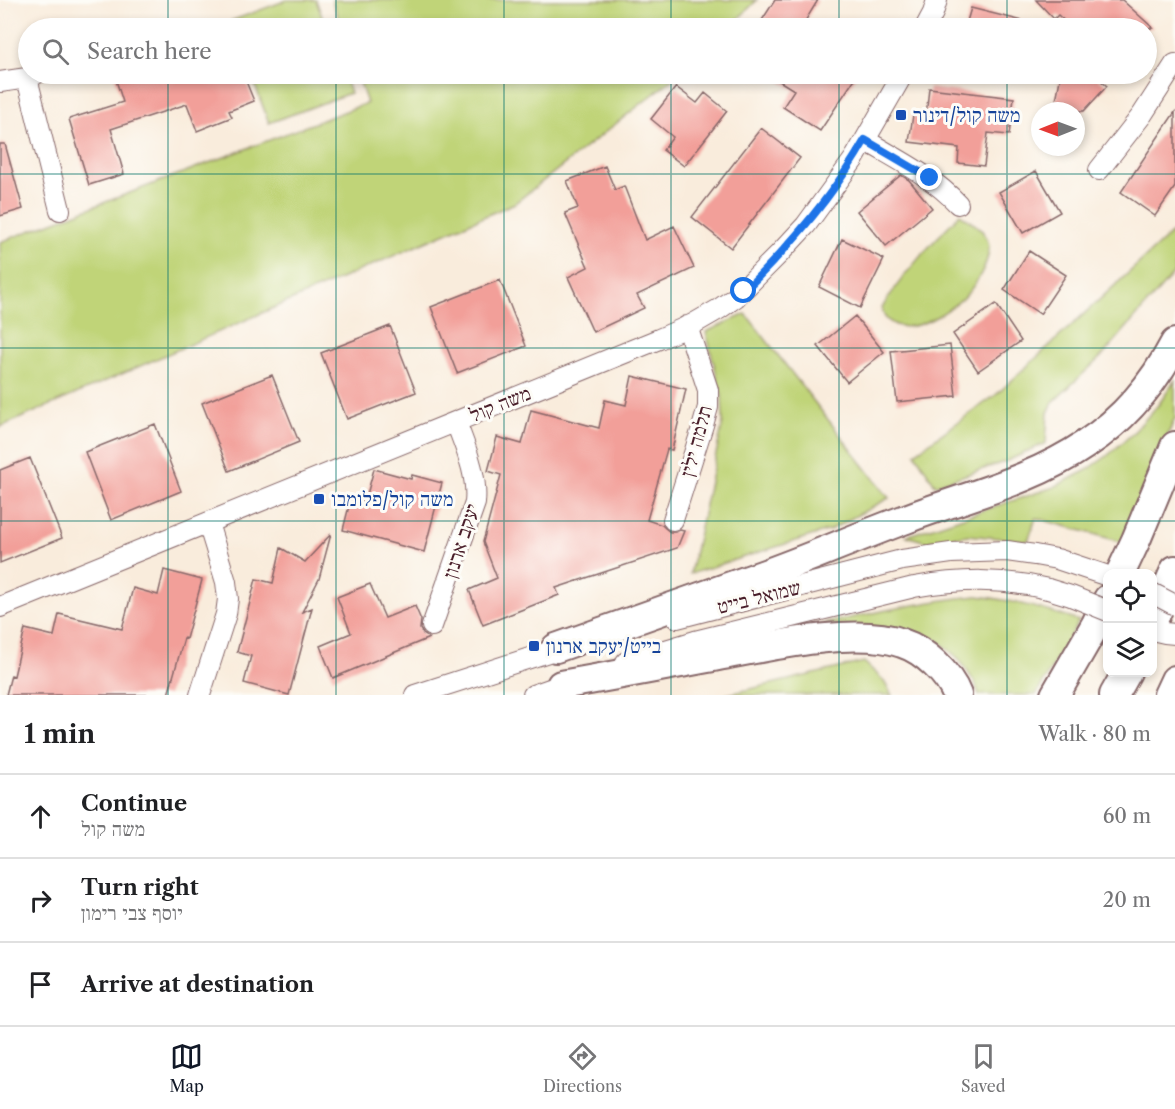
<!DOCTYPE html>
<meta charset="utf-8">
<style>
:root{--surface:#fff;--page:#f2f2f2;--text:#202124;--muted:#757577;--line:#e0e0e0;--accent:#111827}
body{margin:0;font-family:"Libre Caslon Text","Frank Ruhl Libre",serif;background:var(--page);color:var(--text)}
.controls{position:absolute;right:18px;bottom:18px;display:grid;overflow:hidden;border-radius:12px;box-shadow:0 3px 9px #0003}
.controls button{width:54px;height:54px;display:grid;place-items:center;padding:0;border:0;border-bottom:2px solid var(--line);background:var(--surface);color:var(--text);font:30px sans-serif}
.compass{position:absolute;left:1031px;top:102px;width:54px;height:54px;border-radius:50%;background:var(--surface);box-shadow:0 3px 9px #0003;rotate:269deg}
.stop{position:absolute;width:18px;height:18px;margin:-14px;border:4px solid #1a73e8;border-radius:50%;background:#fff}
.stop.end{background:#1a73e8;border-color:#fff;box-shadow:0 2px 6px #0008}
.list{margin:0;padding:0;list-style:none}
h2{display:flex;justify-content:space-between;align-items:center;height:78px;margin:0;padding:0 24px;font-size:26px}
h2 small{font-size:20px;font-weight:400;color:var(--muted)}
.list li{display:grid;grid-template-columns:39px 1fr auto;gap:18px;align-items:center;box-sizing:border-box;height:84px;padding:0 24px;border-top:2px solid var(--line)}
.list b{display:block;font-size:22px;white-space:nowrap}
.list p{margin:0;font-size:20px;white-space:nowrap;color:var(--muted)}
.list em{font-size:20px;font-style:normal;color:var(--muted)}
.icon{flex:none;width:33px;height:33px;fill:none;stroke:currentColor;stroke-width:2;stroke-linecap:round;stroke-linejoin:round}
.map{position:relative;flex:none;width:1175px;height:695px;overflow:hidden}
.search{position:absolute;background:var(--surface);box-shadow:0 3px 9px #0003;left:18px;right:18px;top:18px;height:66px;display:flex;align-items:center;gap:15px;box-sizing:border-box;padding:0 21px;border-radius:33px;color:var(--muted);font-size:22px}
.sheet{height:330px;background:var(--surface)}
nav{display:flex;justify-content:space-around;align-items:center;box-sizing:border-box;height:84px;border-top:2px solid var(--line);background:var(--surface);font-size:16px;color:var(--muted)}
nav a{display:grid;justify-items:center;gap:3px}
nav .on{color:var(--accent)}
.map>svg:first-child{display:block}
.green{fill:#c0d478;stroke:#857a52;stroke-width:1.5}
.building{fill:#f29f99}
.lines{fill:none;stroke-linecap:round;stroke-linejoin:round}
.minor-casing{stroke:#876769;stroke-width:22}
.highway-casing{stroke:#876769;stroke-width:32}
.minor{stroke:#fff;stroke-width:20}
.highway{stroke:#fff;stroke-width:28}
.minor-bridge-casing{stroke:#876769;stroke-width:22;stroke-linecap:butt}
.minor-bridge{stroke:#fff;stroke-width:20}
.route{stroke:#1a73e8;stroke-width:8}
.grid{fill:none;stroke:#0f766e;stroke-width:1.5;stroke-opacity:0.55}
.transit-dot{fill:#1a4fb4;stroke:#fdfcf7;stroke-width:2}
.labels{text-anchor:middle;stroke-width:6;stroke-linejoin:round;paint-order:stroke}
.transit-label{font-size:20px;fill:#164399;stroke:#fdfcf7;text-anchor:start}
.street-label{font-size:20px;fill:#4a1f2b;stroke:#fdfcf7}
</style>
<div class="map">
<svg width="1175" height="695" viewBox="0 0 1175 695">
<rect width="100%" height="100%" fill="#fdfcf7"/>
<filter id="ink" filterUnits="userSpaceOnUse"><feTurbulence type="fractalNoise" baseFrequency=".0167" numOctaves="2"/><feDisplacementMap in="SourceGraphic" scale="12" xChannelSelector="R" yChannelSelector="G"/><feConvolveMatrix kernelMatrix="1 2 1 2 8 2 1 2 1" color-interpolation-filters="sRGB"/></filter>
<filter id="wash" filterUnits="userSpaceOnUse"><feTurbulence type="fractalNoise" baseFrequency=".008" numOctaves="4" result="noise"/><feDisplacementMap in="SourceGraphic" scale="24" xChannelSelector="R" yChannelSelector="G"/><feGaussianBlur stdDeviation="1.35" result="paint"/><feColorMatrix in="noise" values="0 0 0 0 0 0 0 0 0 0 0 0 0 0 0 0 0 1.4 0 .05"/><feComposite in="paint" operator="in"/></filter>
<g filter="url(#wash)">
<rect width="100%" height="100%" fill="#f9ecdc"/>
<path class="green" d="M 287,0 L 316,0 L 326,28 L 234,28 L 231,21 Z
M 332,0 L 757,0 L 729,28 L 342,28 Z
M 251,74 L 343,74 L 350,93 L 269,123 Z
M 357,74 L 679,74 L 515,203 L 0,427 L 0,242 L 367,103 Z
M 960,214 C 970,221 985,229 988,242 C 993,257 976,285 965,296 C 950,310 917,333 896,325 C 892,323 887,321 885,317 C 883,314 883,311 882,308 C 903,273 932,243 960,214 Z
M 1175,230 L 1175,272 L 1102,356 L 1053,402 L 1048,413 L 1046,443 L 1007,461 L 935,485 L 915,453 L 997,394 Z
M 746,314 L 889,498 L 830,530 L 690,574 L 723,422 L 722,396 L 706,332 Z
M 1175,380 L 1175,418 L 1122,542 L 1036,518 L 1028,541 L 968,535 L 927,542 L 906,536 L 1054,487 L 1087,470 L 1107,456 L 1132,434 L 1159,404 Z
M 977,596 C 1012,600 1045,609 1079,621 L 1036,695 L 979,695 L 975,683 L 959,659 L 937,640 L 907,631 L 822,624 C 873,613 925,601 977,596 Z
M 864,662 L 883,680 L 892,695 L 725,695 Z"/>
<g id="blocks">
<path class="building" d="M 775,0 L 818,0 L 801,28 L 757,28 Z
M 1036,0 L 1122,0 L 1153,28 L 1072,28 L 1058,15 L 1054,19 Z
M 971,8 L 1031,23 L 1030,28 L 965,28 Z
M 114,74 L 243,74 L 254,101 L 229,111 L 232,117 L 197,131 L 187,104 L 111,129 L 124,174 L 89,185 L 69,119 L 123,102 Z
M 768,74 L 858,74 L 820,131 L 783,107 L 794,90 Z
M 1061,74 L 1093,74 L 1107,86 L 1084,111 L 1054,111 Z
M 676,87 L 697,103 L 705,93 L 727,111 L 684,166 L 663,150 L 673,137 L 651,119 Z
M 929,88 L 1014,98 L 1009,135 L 988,133 L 984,166 L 958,163 L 959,148 L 909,142 L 913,115 L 926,116 Z
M 1175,112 L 1175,187 L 1155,216 L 1121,192 Z
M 761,128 L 800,158 L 731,248 L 692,217 Z
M 0,144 L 5,144 L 23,209 L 0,216 Z
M 605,166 L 615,190 L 624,186 L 645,240 L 674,226 L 694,268 L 637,295 L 644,308 L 593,332 L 568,277 L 588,267 L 565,213 L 578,208 L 567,181 Z
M 1036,171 L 1060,212 L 1023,233 L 999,192 Z
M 901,175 L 909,180 L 932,208 L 886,246 L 857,211 Z
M 842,239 L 884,259 L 860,308 L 819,287 Z
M 1029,251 L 1066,275 L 1040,314 L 1004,290 Z
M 500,280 L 526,346 L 457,373 L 431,307 Z
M 996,304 L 1021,341 L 978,371 L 953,334 Z
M 855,316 L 884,352 L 847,382 L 818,346 Z
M 390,326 L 416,392 L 347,419 L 321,353 Z
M 950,345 L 956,396 L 897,402 L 891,351 Z
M 272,375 L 299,442 L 229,471 L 202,403 Z
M 632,376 L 686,389 L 672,450 L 667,449 L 647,520 L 662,525 L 665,528 L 670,532 L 675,532 L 680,530 L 684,531 L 677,548 L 556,588 L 559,595 L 483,625 L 469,590 L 497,578 L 483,542 L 501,475 L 488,471 L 497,437 L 522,444 L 531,410 L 599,428 L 605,400 L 626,405 Z
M 155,424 L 181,491 L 111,520 L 85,452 Z
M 30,458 L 62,538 L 0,563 L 0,470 Z
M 374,469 L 411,479 L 412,475 L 442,483 L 424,552 L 343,530 L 351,498 L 365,502 Z
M 331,534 L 319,579 L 302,612 L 312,608 L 289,695 L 244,683 L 251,656 L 237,652 L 256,579 L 273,583 L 281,548 L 305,562 Z
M 164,570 L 202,580 L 186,639 L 184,638 L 168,695 L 6,695 L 11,675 L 14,676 L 25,629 L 54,636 L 59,614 L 122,629 L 133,588 L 158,595 Z
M 370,584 L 385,618 L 415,606 L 421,620 L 420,629 L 423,634 L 429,638 L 333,678 L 320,646 L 351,633 L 337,597 Z"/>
</g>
</g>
<g filter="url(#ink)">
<use href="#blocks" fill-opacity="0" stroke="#876769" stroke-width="1.5"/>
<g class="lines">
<g class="minor-casing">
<path id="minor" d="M 925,28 L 933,13 L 937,0
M 27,78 L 60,210
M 0,82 L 27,78 L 36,74
M 865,140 C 898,160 932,176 958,204
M 1099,170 L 1142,115 L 1175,64
M 673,520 L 703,425 L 708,407 L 708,390 L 687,326
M 0,607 L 659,339 L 693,324 L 719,309 L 736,297 L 779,254 L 806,225 L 854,159 L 903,74
M 677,618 L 902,560 L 951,553 L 1007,551 L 1035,555 L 1057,559 L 1108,576
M 432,626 L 475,503 C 478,475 465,447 456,422
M 1152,630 L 1165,633 L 1175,634
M 626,662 L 695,641 L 914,587 C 961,579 1001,578 1048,589
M 200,695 L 226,614 L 228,599 L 226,582 L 208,523
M 415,695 L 567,646
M 533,695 L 573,681"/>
</g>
<g class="highway-casing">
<path id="highway" d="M 1120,574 L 1136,540 L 1175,446
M 1152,623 L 1175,570
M 556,648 C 624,624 693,600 762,575 C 810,558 857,537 906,519 C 966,496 1032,481 1086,444 C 1124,419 1154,383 1175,343
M 561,685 C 613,676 665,666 718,656 C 767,647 855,626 902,643 C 924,650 949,674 957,695
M 1055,695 L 1096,624 L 1108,599
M 1114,695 L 1127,672
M 1168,695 L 1175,680"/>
</g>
<use href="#minor" class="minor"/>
<use href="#highway" class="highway"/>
<g class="minor-bridge-casing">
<path id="minor-bridge" d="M 1048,589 L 1071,596 L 1108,611
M 1152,593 L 1175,605"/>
</g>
<use href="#minor-bridge" class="minor-bridge"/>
</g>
</g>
<g class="lines" filter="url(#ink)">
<path class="route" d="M 744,291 C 790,246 833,196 865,140 L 930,178"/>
</g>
<path class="grid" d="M 168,0 L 168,28M 336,0 L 336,28M 504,0 L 504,28M 671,0 L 671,28M 839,0 L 839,28M 1007,0 L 1007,28M 168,74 L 168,695M 336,74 L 336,695M 504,74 L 504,695M 671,74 L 671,695M 839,74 L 839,695M 1007,74 L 1007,695M 0,174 L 1175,174M 0,348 L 1175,348M 0,521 L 1175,521"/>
<g class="transit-dot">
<rect x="895" y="109" width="12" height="12" rx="3"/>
<rect x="313" y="493" width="12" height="12" rx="3"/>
<rect x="528" y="640" width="12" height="12" rx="3"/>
</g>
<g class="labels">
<g class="transit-label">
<text x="913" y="122">משה קול/דינור</text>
<text x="331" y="506">משה קול/פלומבו</text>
<text x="546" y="653">בייט/יעקב ארנון</text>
</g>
<g class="street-label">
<text transform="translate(500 404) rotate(-22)" y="7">משה קול</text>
<text transform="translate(696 441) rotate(-75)" y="7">תלמה ילין</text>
<text transform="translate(461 541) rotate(-72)" y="7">יעקב ארנון</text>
<text transform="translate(759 597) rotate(-14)" y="7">שמואל בייט</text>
</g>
</g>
</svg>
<div class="controls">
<button><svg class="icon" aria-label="locate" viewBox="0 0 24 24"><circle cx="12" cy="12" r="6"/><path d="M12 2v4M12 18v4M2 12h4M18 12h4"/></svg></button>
<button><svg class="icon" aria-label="layers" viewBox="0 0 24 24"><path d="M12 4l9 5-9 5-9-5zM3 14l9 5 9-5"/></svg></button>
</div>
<svg class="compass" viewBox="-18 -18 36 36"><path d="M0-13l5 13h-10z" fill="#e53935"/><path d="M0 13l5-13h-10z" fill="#757577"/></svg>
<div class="stop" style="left:744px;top:291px"></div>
<div class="stop end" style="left:930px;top:178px"></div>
<div class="search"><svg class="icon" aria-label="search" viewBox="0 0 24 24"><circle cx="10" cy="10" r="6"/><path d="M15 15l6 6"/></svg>Search here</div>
</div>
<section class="sheet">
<h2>1 min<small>Walk · 80 m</small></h2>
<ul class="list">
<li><svg class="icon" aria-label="ahead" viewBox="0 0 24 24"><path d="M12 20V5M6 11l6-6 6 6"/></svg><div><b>Continue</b><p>משה קול</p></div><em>60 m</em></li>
<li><svg class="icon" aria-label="right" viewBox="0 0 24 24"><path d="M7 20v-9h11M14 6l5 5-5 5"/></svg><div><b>Turn right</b><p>יוסף צבי רימון</p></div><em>20 m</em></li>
<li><svg class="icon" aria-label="arrive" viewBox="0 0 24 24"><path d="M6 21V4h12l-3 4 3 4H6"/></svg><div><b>Arrive at destination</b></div></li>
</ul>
</section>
<nav>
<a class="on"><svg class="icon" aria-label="map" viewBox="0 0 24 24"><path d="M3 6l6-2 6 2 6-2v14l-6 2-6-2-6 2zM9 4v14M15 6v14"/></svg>Map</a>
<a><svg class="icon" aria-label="directions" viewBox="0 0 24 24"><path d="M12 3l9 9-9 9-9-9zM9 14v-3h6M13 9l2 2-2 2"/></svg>Directions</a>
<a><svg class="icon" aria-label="saved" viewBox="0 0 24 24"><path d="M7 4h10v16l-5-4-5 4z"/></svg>Saved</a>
</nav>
